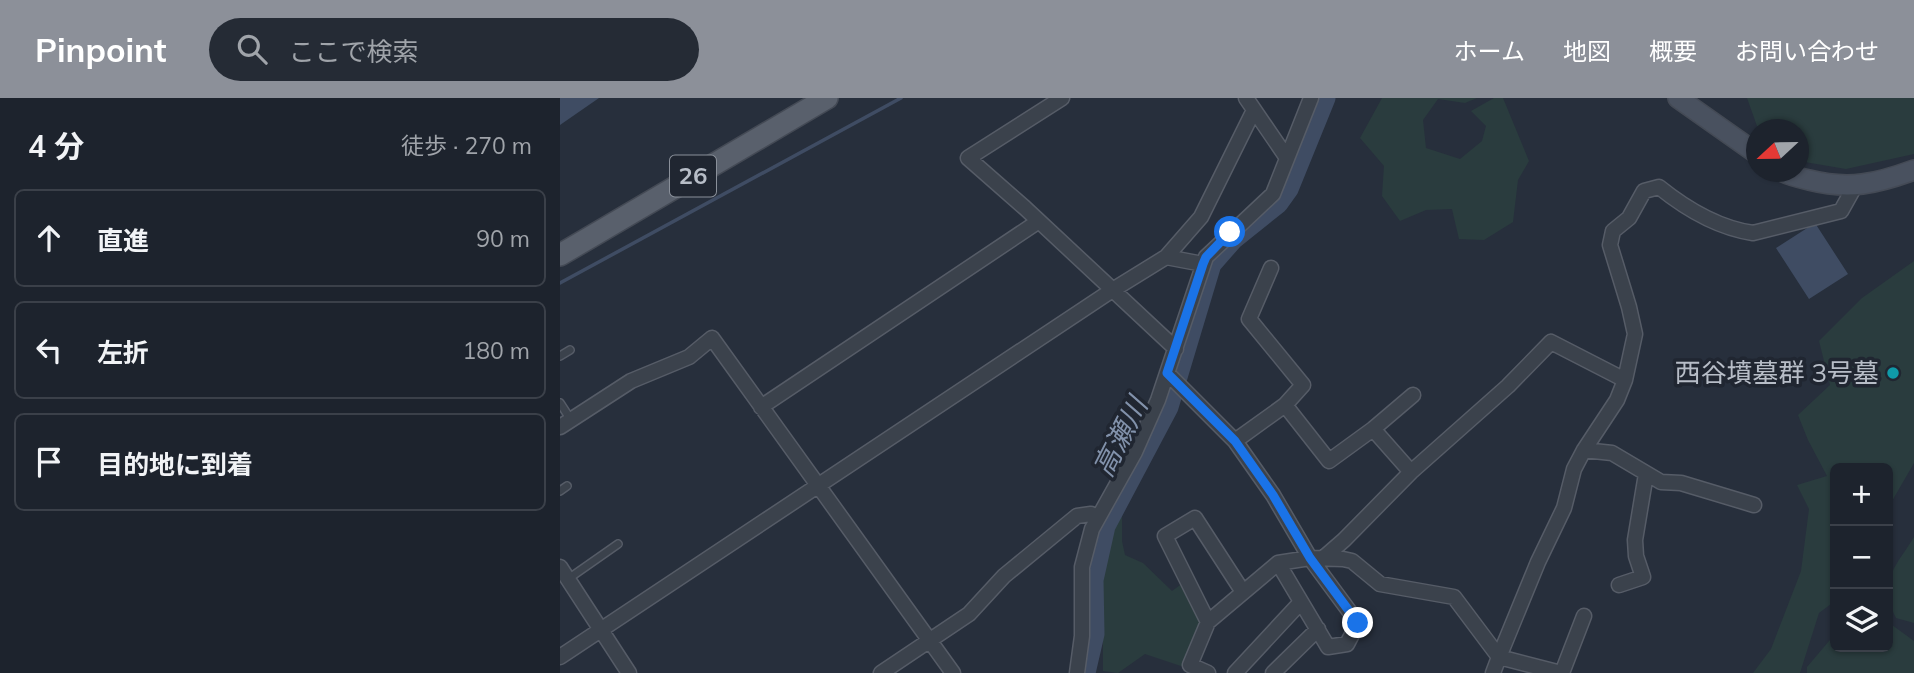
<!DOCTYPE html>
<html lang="ja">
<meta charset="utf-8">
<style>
:root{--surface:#1d232d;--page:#252b35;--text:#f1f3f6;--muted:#a0a4aa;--line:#3b4049;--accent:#8c9099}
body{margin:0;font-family:Mulish,"Noto Sans JP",sans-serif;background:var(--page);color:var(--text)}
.controls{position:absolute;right:21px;bottom:21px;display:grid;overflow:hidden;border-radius:10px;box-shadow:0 2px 5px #0004}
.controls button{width:63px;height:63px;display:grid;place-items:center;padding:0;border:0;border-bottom:2px solid var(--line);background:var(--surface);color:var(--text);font:35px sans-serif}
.compass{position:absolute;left:1186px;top:21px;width:63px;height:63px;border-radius:50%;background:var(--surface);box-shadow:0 2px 5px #0004;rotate:248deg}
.stop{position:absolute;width:21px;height:21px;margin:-16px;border:5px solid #1a73e8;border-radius:50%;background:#fff}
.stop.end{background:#1a73e8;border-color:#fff;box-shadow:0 2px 7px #0008}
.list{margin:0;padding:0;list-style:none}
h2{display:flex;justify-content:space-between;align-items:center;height:91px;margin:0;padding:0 28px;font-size:30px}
h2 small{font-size:23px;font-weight:400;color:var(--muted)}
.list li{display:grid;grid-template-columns:46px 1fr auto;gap:21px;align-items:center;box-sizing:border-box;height:98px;margin:0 14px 14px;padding:0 14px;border:2px solid var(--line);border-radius:10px}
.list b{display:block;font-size:26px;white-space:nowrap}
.list em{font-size:23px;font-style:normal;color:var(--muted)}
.icon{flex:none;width:38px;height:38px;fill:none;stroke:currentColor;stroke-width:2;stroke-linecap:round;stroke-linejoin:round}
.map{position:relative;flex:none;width:1354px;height:575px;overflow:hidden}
header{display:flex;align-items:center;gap:42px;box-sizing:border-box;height:98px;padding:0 35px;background:var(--accent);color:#fff}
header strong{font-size:33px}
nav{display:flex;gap:38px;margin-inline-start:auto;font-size:24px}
.search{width:490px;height:63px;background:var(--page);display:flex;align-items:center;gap:18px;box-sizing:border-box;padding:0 24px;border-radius:38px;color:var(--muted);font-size:26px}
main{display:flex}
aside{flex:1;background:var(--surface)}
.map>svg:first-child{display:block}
.green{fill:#2a3c3e}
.water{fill:#3f4c63}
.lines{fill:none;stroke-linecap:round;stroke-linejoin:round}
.stream{stroke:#3f4c63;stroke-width:3.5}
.river{stroke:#3f4c63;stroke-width:21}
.lane-casing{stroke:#565c67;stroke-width:10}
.street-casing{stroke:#565c67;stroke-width:17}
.secondary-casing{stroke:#444a55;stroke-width:22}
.primary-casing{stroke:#444a55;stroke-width:24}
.lane{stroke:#3b424c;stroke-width:7}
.street{stroke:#3b424c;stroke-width:14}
.secondary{stroke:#49515f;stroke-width:19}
.primary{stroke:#59606c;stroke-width:21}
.route{stroke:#1a73e8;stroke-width:9}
.culture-dot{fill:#0f9aa8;stroke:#202631;stroke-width:2.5}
.labels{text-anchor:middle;stroke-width:7;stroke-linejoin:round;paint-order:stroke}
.shield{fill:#202631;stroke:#8a909a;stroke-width:2}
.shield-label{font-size:24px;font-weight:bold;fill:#b7bdc7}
.poi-label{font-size:26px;fill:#b7bdc7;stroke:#202631;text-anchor:end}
.water-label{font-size:28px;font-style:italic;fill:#8292ab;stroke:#202631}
</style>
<header>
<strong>Pinpoint</strong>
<div class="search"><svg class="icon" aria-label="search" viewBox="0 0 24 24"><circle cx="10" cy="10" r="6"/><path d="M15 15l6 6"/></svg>ここで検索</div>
<nav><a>ホーム</a><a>地図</a><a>概要</a><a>お問い合わせ</a></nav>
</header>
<main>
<aside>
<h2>4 分<small>徒歩 · 270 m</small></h2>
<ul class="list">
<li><svg class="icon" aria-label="ahead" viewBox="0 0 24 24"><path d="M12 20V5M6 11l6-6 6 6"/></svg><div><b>直進</b></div><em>90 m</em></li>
<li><svg class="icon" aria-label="left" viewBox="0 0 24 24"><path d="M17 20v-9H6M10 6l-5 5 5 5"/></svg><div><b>左折</b></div><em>180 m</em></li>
<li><svg class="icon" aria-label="arrive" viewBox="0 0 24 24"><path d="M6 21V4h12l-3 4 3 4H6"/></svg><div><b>目的地に到着</b></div></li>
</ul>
</aside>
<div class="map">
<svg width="1354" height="575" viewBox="0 0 1354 575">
<rect width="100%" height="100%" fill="#272f3c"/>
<path class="green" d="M 822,0 L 917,0 L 905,5 L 878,1 L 863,22 L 866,50 L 900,61 L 922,43 L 926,28 L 911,13 L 934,0 L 943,0 L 969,63 L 958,82 L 953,124 L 924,142 L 899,141 L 892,111 L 866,112 L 840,123 L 822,98 L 824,68 L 800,40 Z
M 1187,0 L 1354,0 L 1354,56 L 1286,71 L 1239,63 L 1238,32 L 1201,31 L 1197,28 Z
M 1354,163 L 1354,365 L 1328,410 L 1328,370 L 1275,370 L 1275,503 L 1259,515 L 1240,575 L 1193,575 L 1211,551 L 1241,473 L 1249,411 L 1237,387 L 1267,378 L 1248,342 L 1238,317 L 1270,287 L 1259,243 L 1302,200 Z
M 553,415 L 562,417 L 562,443 L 565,457 L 583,465 L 612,493 L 623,485 L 643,526 L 624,569 L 585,556 L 558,575 L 543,573 L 543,536 L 537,535 C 536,492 536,455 553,415 Z
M 1354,439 L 1354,525 L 1336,520 C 1317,484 1335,470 1354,439 Z
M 1328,524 L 1354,543 L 1354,575 L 1247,575 L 1247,569 L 1275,536 L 1275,549 L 1328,549 Z"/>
<path class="water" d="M 0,0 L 39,0 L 0,27 Z
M 1255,125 L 1288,176 L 1249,201 L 1216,150 Z"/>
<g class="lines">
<path class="stream" d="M 0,185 L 341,0"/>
<path class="river" d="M 525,575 L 534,536 L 533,482 L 545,428 L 608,309 L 651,166 L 673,141 L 718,105 L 728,91 L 765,0"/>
<g class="lane-casing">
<path id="lane" d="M 0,258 L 10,252
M 0,305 L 11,322
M 0,393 L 7,388
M 8,481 L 58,446"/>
</g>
<g class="street-casing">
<path id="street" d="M 502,0 L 408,60 L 465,110 L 616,251
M 686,0 L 727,60
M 606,159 L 643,166
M 607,275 L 675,343 L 713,397 L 750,460 L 798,525 L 787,546 L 768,549 L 718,465
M 725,307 L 769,363 L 813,331 L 853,297
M 201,309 L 479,123
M 0,329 L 71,283 L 129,259 L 152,240 L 393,575
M 813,331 L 851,374
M 675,343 L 725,307 L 743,287 L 689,221 L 711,170
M 1024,352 L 1052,355 L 1101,384 L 1121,385 L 1194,407
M 761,462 L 784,442 L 851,374 L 948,288 L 991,244 L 1065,282
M 0,469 L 69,575
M 1059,487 L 1083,479 L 1076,458 L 1075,442 L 1086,376
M 648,524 L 605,438 L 635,420 L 683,494
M 0,559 L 551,193 L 606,159 L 641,119 L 694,12
M 321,575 L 409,516 L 444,478 L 517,418 L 531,416 L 537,420
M 517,575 L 522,538 L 522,469 L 532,431 L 575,354 L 598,302 L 646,159 L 713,96 L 751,0
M 648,575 L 630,567 L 648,524 L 718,465 L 750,460 L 783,461 L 792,463 L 820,486 L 894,499 L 939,559 L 933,575
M 675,575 L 741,504
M 713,575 L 758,531
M 1001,575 L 939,559 L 978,464 L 1004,410 L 1014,371 L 1024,352 L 1057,302 L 1065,282 L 1075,236 L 1069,209 L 1050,147 L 1053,133 L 1069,120 L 1084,93 L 1099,89 C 1125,110 1159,130 1193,135 L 1281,113 L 1295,88
M 1002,575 L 1024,518"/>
</g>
<g class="secondary-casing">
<path id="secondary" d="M 1118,0 L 1196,55
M 1223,74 C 1231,78 1240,80 1249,82 C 1289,92 1316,86 1354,72"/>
</g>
<g class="primary-casing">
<path id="primary" d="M 0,157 L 267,0"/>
</g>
<use href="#lane" class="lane"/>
<use href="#street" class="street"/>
<use href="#secondary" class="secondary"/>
<use href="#primary" class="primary"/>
</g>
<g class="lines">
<path class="route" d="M 670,134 L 646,159 L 643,166 L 607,275 L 675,343 L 713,397 L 750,460 L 798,525"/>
</g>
<circle class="culture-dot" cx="1333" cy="275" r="7"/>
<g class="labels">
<rect class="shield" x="110" y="57.5" width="46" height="41" rx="5"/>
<g class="shield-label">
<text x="133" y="86">26</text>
</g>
<g class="poi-label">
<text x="1319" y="284">西谷墳墓群 3号墓</text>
</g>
<g class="water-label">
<text transform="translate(560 339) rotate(-63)" y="10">高瀬川</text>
</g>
</g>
</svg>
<div class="controls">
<button>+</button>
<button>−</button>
<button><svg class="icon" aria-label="layers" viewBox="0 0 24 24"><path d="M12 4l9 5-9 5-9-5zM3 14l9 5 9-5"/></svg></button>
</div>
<svg class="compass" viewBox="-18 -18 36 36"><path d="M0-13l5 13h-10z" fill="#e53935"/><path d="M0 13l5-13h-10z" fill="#a0a4aa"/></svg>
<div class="stop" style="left:670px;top:134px"></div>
<div class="stop end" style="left:798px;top:525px"></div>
</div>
</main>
